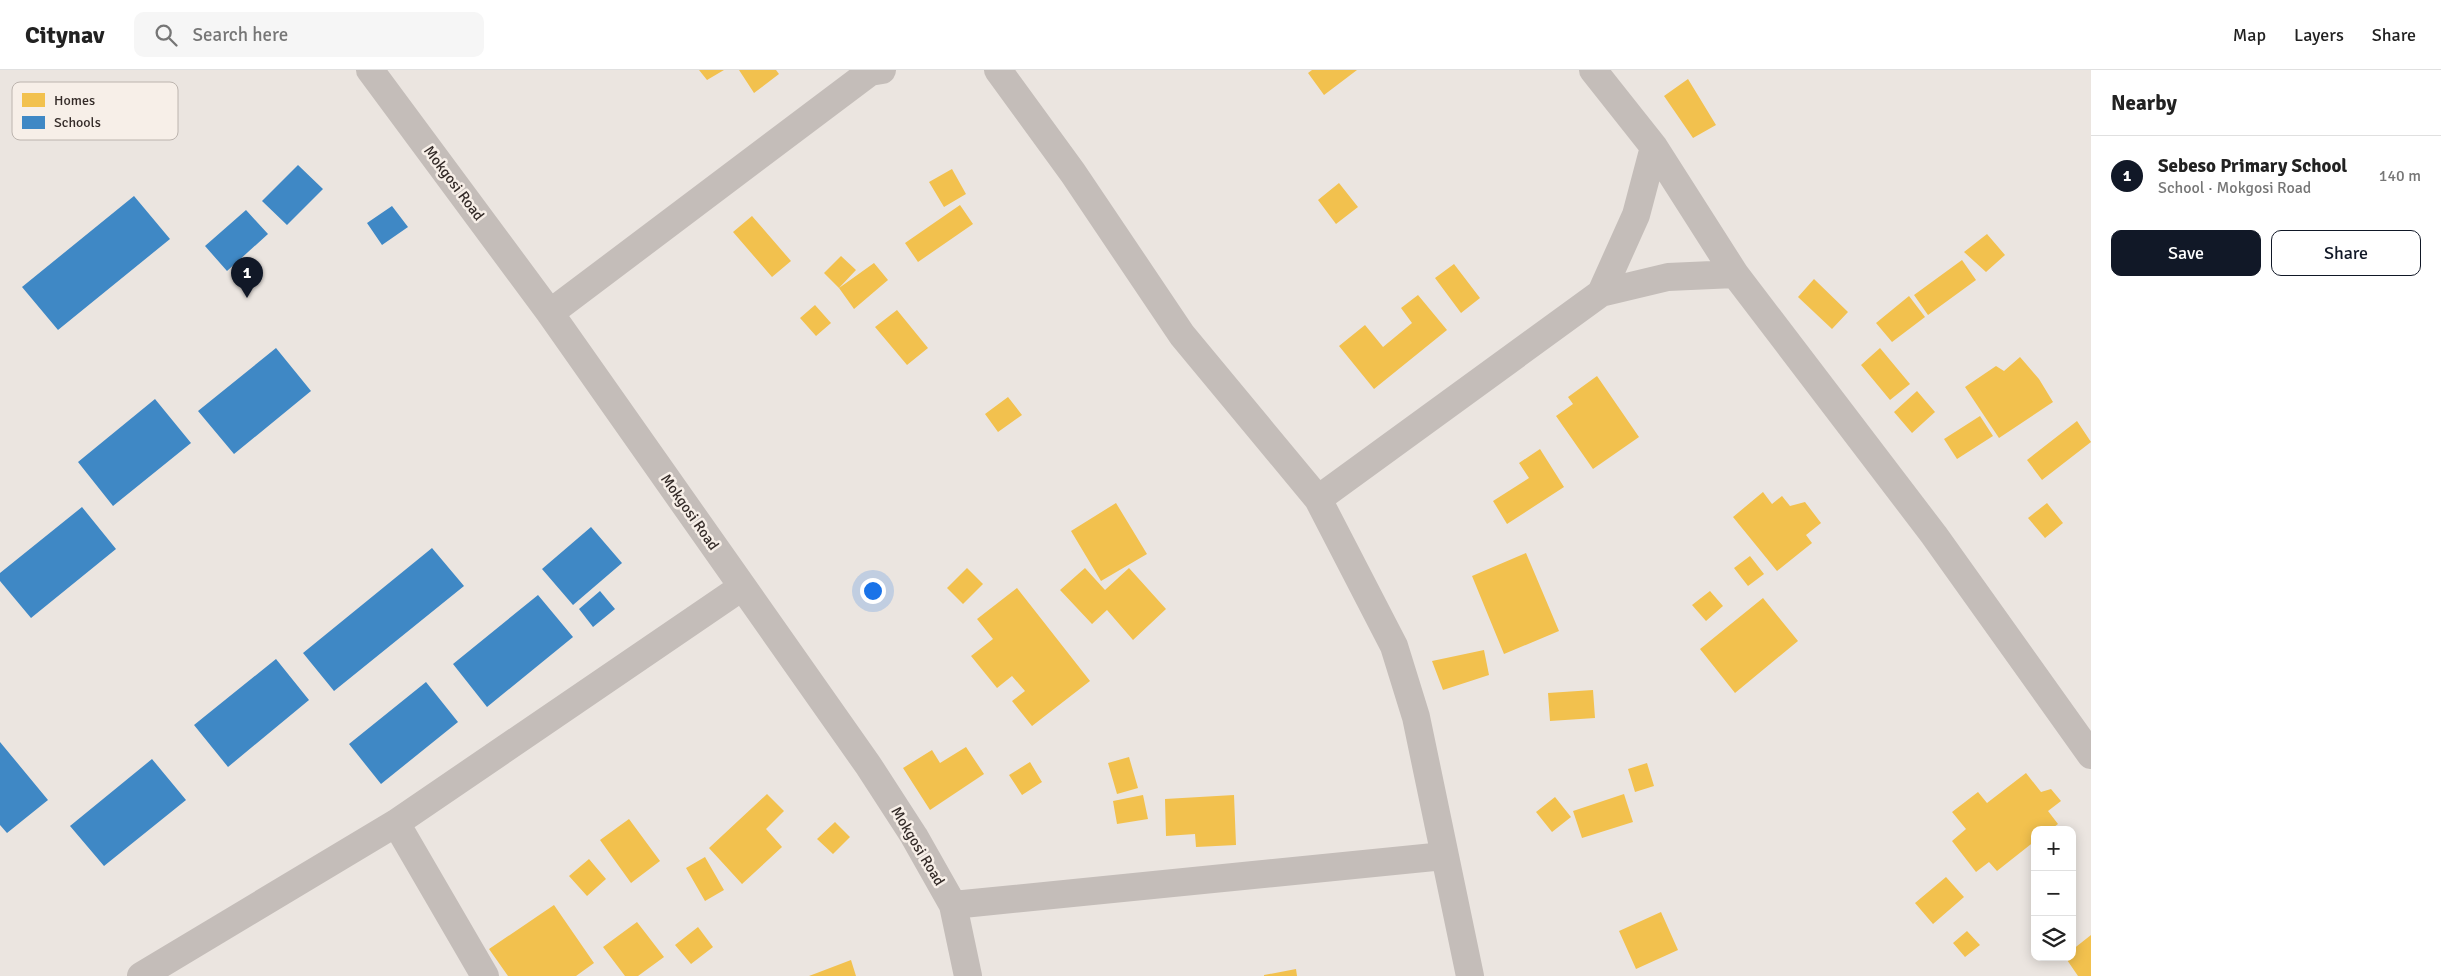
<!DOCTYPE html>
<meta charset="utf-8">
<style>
:root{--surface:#fff;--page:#f6f6f6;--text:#222;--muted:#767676;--line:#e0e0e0;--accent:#111827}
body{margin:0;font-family:Signika,sans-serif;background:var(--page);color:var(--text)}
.controls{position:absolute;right:15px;bottom:15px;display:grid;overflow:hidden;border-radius:10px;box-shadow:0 2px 12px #0003}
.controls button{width:45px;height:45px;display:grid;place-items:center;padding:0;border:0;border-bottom:1px solid var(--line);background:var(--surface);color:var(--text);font:25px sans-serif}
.you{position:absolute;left:872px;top:520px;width:18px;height:18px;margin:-12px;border:4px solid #fff;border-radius:50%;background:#1a73e8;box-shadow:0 0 0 8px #1a73e833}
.badge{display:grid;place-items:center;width:32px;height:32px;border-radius:50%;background:var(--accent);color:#fff;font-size:16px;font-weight:700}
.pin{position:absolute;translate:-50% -41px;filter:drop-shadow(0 1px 2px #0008)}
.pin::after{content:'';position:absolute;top:26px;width:18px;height:15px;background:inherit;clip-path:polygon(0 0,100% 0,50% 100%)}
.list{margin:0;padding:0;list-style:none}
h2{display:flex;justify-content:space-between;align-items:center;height:65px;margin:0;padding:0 20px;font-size:21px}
h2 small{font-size:16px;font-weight:400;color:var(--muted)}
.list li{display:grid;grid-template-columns:32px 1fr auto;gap:15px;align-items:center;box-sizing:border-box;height:80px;padding:0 20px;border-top:1px solid var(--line)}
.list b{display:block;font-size:19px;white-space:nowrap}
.list p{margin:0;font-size:16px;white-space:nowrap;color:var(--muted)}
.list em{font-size:16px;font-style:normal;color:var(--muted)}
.actions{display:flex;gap:10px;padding:15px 20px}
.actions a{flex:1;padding:11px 0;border:1px solid var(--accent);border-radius:10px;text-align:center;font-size:18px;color:var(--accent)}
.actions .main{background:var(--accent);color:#fff}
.icon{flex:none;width:28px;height:28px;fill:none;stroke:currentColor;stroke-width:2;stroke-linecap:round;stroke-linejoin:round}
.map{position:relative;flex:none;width:2091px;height:906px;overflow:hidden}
header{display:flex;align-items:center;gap:30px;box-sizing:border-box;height:70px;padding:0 25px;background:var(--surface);border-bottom:1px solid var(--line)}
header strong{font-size:24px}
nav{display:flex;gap:28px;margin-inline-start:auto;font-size:18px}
.search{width:350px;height:45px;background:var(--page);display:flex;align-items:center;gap:12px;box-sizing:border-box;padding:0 18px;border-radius:10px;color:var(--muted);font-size:19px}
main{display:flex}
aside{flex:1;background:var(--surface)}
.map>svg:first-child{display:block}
.homes{fill:#f2c14e}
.schools{fill:#3f88c5}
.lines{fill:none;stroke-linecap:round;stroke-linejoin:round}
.street{stroke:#c4bdb9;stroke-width:28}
.labels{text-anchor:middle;stroke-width:5;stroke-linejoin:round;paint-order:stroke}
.street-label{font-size:15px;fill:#342b28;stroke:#f7efe8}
.key{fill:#f7efe8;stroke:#bcb4ae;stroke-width:1}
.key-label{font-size:14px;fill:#342b28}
</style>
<header>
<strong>Citynav</strong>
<div class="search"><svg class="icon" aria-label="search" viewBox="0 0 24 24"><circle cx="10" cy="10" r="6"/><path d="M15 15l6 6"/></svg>Search here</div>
<nav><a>Map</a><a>Layers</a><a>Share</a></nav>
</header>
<main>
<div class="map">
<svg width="2091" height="906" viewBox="0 0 2091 906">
<rect width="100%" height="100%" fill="#ebe5e0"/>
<path class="homes" d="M 699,0 L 724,0 L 707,10 Z
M 739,0 L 776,0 L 779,4 L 754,23 Z
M 1312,0 L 1357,0 L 1324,25 L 1308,3 Z
M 1688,9 L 1716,55 L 1693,68 L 1664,26 Z
M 952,99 L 966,124 L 944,137 L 929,112 Z
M 1339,113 L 1358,137 L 1336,154 L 1318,130 Z
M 960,135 L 973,154 L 918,192 L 905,173 Z
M 752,146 L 791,191 L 772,207 L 733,162 Z
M 1987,164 L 2005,185 L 1986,202 L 1964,182 Z
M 841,186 L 856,200 L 839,218 L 874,193 L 888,210 L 854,239 L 839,218 L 824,203 Z
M 1962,190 L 1976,210 L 1928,245 L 1914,225 Z
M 1454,194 L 1480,228 L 1461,243 L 1435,208 Z
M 1814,209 L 1848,242 L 1832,259 L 1798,227 Z
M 1418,225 L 1447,260 L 1374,319 L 1339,276 L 1365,255 L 1383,277 L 1412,253 L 1401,238 Z
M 1909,226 L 1925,247 L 1892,272 L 1876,253 Z
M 815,235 L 831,253 L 816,266 L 800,248 Z
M 897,240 L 928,278 L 907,295 L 875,257 Z
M 1880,278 L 1910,314 L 1890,330 L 1861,295 Z
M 2020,287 L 2039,309 L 2053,332 L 1999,368 L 1965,317 L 1996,296 L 2004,301 Z
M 1597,306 L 1639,367 L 1593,399 L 1556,346 L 1573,334 L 1568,327 Z
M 1917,321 L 1935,342 L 1912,363 L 1894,342 Z
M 1008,327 L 1022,345 L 998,362 L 985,344 Z
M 1980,346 L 1993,366 L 1957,389 L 1944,369 Z
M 2077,351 L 2091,372 L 2042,410 L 2027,390 Z
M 1540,379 L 1564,417 L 1507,454 L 1493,431 L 1529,408 L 1519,393 Z
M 1763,422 L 1772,434 L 1782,426 L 1790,436 L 1805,432 L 1821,453 L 1806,465 L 1812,473 L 1777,501 L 1733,447 Z
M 1116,433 L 1147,484 L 1101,511 L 1071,461 Z
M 2047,433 L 2063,453 L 2045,468 L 2028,448 Z
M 1526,483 L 1559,561 L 1504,584 L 1472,506 Z
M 1750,486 L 1764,504 L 1748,516 L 1734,498 Z
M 967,498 L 983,514 L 963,534 L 947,518 Z
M 1085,498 L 1105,520 L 1129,498 L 1166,539 L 1133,570 L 1107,540 L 1092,554 L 1060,520 Z
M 1017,518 L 1090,611 L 1032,656 L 1012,631 L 1025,621 L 1012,606 L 997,618 L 971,586 L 993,569 L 977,549 Z
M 1710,521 L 1723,536 L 1706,551 L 1692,535 Z
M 1763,528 L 1798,571 L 1735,623 L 1700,579 Z
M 1484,580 L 1489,605 L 1443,620 L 1432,591 Z
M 1593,620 L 1595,648 L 1550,651 L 1548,623 Z
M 966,677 L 984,704 L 930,740 L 903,698 L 932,680 L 940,693 Z
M 1129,687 L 1138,718 L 1117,724 L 1108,693 Z
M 1030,692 L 1042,712 L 1022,725 L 1009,705 Z
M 1647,693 L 1654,716 L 1635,722 L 1628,699 Z
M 2026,703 L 2041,722 L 2051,719 L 2061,731 L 2048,741 L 2058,754 L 2050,760 L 2035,760 L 2035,771 L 1997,801 L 1989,792 L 1976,802 L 1952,771 L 1966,759 L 1952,742 L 1978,722 L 1987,733 Z
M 767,724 L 784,741 L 766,759 L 782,777 L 742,814 L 709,778 Z
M 1624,724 L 1633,752 L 1582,768 L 1573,741 Z
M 1143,725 L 1148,749 L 1117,754 L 1113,731 Z
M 1234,725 L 1236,775 L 1196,777 L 1195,764 L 1166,766 L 1165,729 Z
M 1555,727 L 1571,747 L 1552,762 L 1536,742 Z
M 629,749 L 660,791 L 631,813 L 600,770 Z
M 835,752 L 850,767 L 833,784 L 817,769 Z
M 705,787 L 724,820 L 705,831 L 686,798 Z
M 589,789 L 606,809 L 587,826 L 569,806 Z
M 1946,807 L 1964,827 L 1933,854 L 1915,833 Z
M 554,835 L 594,893 L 576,906 L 508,906 L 489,879 Z
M 1661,842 L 1678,880 L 1636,899 L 1619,861 Z
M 637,852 L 664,887 L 638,906 L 625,906 L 603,877 Z
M 698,857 L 713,877 L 691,894 L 675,875 Z
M 1967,861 L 1980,875 L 1965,887 L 1953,873 Z
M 2091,865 L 2091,906 L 2078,906 L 2065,887 L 2072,887 L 2072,880 Z
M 851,890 L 856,906 L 809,906 Z
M 1296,899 L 1297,906 L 1264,906 L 1264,905 Z"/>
<path class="schools" d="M 298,95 L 323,119 L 287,155 L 262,131 Z
M 134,126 L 170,169 L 58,260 L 22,217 Z
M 392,136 L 408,157 L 382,175 L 367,153 Z
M 246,140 L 268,164 L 227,201 L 205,176 Z
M 276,278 L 311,321 L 234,384 L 198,341 Z
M 155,329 L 191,373 L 113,436 L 78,392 Z
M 82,437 L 116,479 L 31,548 L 0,511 L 0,503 Z
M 591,457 L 622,493 L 573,535 L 542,499 Z
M 432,478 L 464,516 L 334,621 L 303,583 Z
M 600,521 L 615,539 L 593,557 L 579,539 Z
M 538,525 L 573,567 L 487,637 L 453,594 Z
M 276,589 L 309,630 L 228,697 L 194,655 Z
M 426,612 L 458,652 L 381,714 L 349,674 Z
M 0,672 L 48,730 L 7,763 L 0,755 Z
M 152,689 L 186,730 L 104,796 L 70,756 Z"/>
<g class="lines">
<path class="street" d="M 370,0 L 550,243 L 868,695 L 914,766 L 953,835 L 968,906
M 998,0 L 1073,103 L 1182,265 L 1318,429 L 1394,576 L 1416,647 L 1470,906
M 1593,0 L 1654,77 L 1735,204 L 1934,465 L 2091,685
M 1601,223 L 1636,145 L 1654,77
M 550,243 L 870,2 L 882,0
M 1318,429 L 1601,223 L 1668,207 L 1735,204
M 396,753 L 485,906
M 953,835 L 1444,786
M 141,906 L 396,753 L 742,517"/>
</g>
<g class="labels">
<g class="street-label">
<text transform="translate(454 113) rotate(53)" y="5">Mokgosi Road</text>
<text transform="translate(690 442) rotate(55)" y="5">Mokgosi Road</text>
<text transform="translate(918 776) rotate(59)" y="5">Mokgosi Road</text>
</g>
</g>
<rect x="12" y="12" width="166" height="58" rx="8" class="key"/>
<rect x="22" y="23" width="23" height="14" fill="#f2c14e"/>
<rect x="22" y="46" width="23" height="13" fill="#3f88c5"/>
<g class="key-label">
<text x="54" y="35">Homes</text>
<text x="54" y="57">Schools</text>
</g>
</svg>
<div class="controls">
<button>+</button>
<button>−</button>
<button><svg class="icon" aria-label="layers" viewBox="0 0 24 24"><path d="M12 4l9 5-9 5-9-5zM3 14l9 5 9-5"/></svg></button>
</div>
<div class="you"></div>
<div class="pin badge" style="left:247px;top:228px">1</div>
</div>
<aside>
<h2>Nearby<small></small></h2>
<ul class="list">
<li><span class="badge">1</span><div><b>Sebeso Primary School</b><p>School · Mokgosi Road</p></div><em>140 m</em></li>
</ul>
<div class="actions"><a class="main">Save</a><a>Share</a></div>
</aside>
</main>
